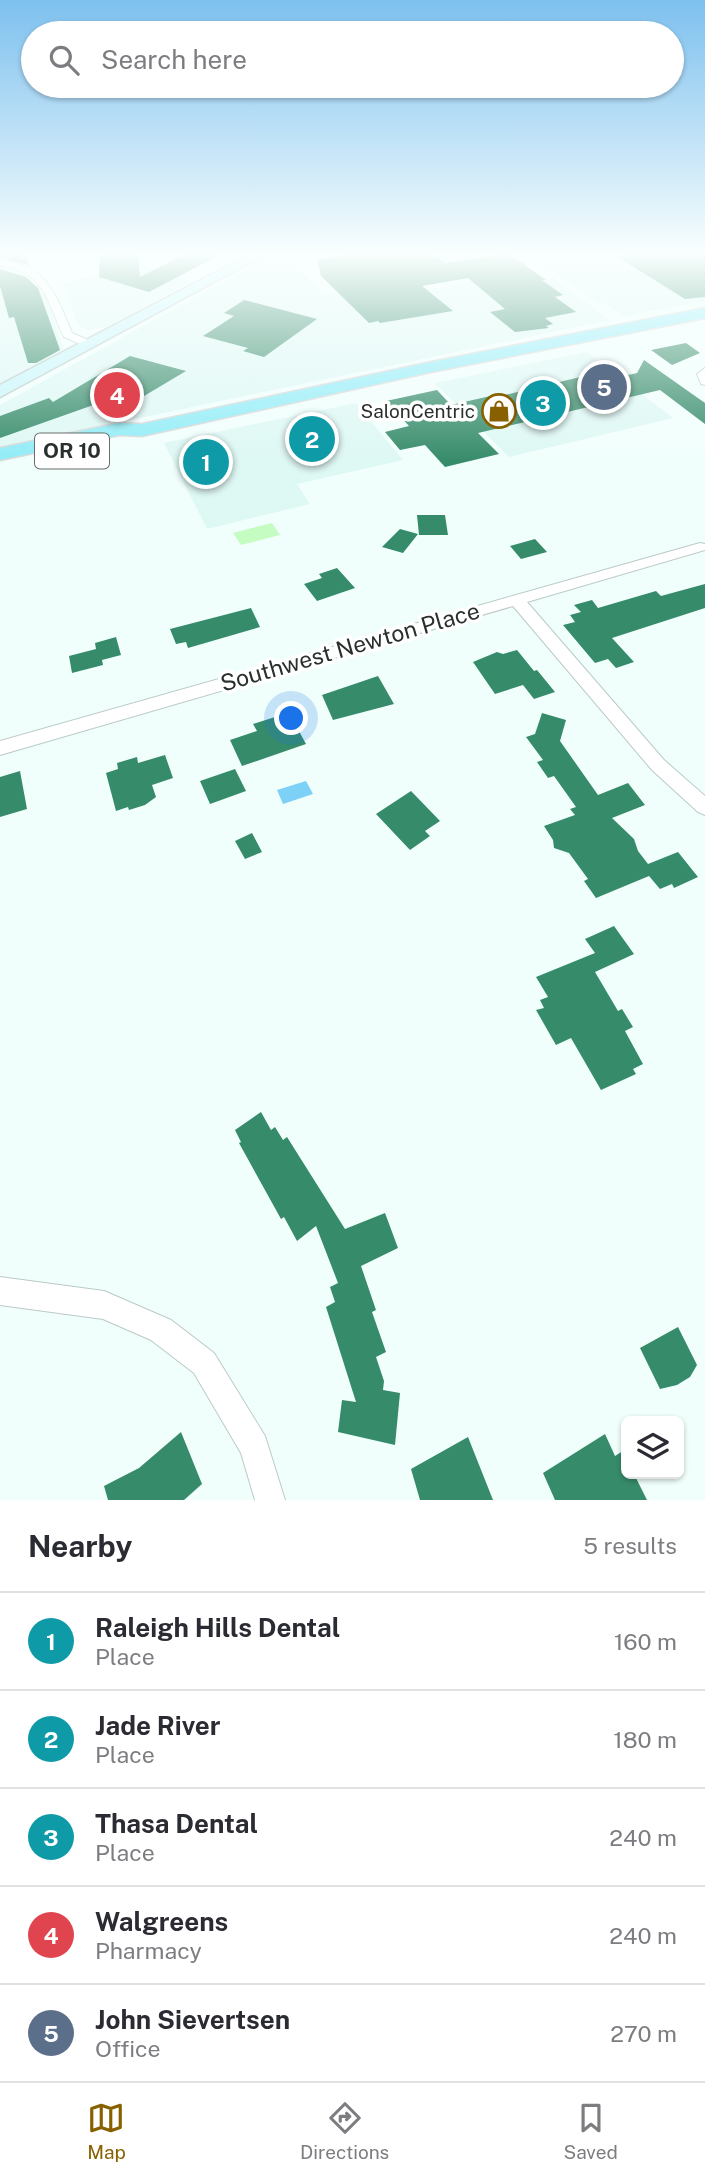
<!DOCTYPE html>
<style>
:root{--surface:#fff;--page:#f7f7f7;--text:#2b2b33;--muted:#7c7c81;--line:#e1e1e2;--accent:#886000}
body{margin:0;font-family:"Public Sans",sans-serif;background:var(--page);color:var(--text)}
.controls{position:absolute;right:21px;bottom:21px;display:grid;overflow:hidden;border-radius:10px;box-shadow:0 2px 5px #0004}
.controls button{width:63px;height:63px;display:grid;place-items:center;padding:0;border:0;border-bottom:2px solid var(--line);background:var(--surface);color:var(--text);font:35px sans-serif}
.you{position:absolute;left:292px;top:719px;width:24px;height:24px;margin:-18px;border:5px solid #fff;border-radius:50%;background:#1a73e8;box-shadow:0 0 0 10px #1a73e833}
.badge{display:grid;place-items:center;width:46px;height:46px;border-radius:50%;background:var(--accent);color:#fff;font-size:23px;font-weight:700}
.pin{position:absolute;translate:-50% -50%;border:4px solid #fff;box-shadow:0 2px 7px #0006}
.list{margin:0;padding:0;list-style:none}
h2{display:flex;justify-content:space-between;align-items:center;height:91px;margin:0;padding:0 28px;font-size:30px}
h2 small{font-size:23px;font-weight:400;color:var(--muted)}
.list li{display:grid;grid-template-columns:46px 1fr auto;gap:21px;align-items:center;box-sizing:border-box;height:98px;padding:0 28px;border-top:2px solid var(--line)}
.list b{display:block;font-size:26px;white-space:nowrap}
.list p{margin:0;font-size:23px;white-space:nowrap;color:var(--muted)}
.list em{font-size:23px;font-style:normal;color:var(--muted)}
.icon{flex:none;width:38px;height:38px;fill:none;stroke:currentColor;stroke-width:2;stroke-linecap:round;stroke-linejoin:round}
.map{position:relative;flex:none;width:705px;height:1500px;overflow:hidden}
.search{position:absolute;background:var(--surface);box-shadow:0 2px 5px #0004;left:21px;right:21px;top:21px;height:77px;display:flex;align-items:center;gap:18px;box-sizing:border-box;padding:0 24px;border-radius:38px;color:var(--muted);font-size:26px}
.sheet{height:581px;background:var(--surface)}
nav{display:flex;justify-content:space-around;align-items:center;box-sizing:border-box;height:98px;border-top:2px solid var(--line);background:var(--surface);font-size:19px;color:var(--muted)}
nav a{display:grid;justify-items:center;gap:4px}
nav .on{color:var(--accent)}
.map>svg:first-child{display:block}
.built{fill:#def8f4}
.green{fill:#c4fcc2}
.water{fill:#7dd1f6}
.building{fill:#368b6a}
.lines{fill:none;stroke-linecap:round;stroke-linejoin:round}
.minor-casing{stroke:#bacac8;stroke-width:2}
.secondary-casing{stroke:#bacac8;stroke-width:3}
.primary-casing{stroke:#d8dad9;stroke-width:3}
.minor{fill:#fff;fill-rule:evenodd}
.secondary{fill:#c8f5fb;fill-rule:evenodd}
.primary{fill:#92ecf7;fill-rule:evenodd}
.labels{text-anchor:middle;stroke-width:7;stroke-linejoin:round;paint-order:stroke}
.far-poi-label{font-size:19px;fill:#292f2e;stroke:#fff;text-anchor:end}
.shield{fill:#fff;stroke:#696d6d;stroke-width:2}
.shield-label{font-size:21px;font-weight:bold;fill:#292f2e}
.street-label{font-size:23px;fill:#292f2e;stroke:#fff}
</style>
<div class="map">
<svg width="705" height="1500" viewBox="0 0 705 1500">
<rect width="100%" height="100%" fill="#f1fffc"/>
<path class="built" d="M 278,252 L 282,252 L 323,294 L 432,289 L 489,278 L 502,288 L 554,278 L 610,320 L 0,447 L 0,405 Z
M 523,252 L 705,252 L 705,301 L 625,316 L 609,306 L 597,302 Z
M 142,266 L 192,281 L 106,327 L 87,330 L 79,326 L 62,283 Z
M 41,284 L 64,350 L 0,383 L 0,290 Z
M 587,352 L 673,418 L 509,457 L 435,383 Z
M 356,403 L 403,460 L 297,484 L 310,504 L 207,529 L 164,443 Z"/>
<path class="green" d="M 272,523 L 280,535 L 241,545 L 233,533 Z"/>
<path class="water" d="M 306,781 L 313,794 L 283,804 L 277,790 Z"/>
<path class="building" d="M 0,252 L 25,252 L 29,265 L 0,258 Z
M 100,252 L 138,252 L 140,277 L 189,252 L 225,252 L 149,292 L 99,277 Z
M 360,252 L 431,252 L 445,263 L 508,253 L 546,280 L 542,280 L 563,295 L 555,297 L 576,312 L 545,318 L 553,324 L 546,326 L 549,328 L 515,332 L 490,312 L 505,309 L 468,278 L 422,286 L 453,311 L 380,323 L 378,321 L 369,323 L 321,276 L 317,259 Z
M 637,252 L 705,252 L 705,297 L 685,299 L 616,256 Z
M 0,269 L 26,277 L 38,288 L 60,350 L 36,363 L 28,363 L 14,317 L 9,318 L 0,286 Z
M 244,300 L 317,319 L 264,357 L 243,351 L 248,348 L 203,336 L 234,316 L 224,313 Z
M 686,343 L 700,353 L 672,365 L 651,350 Z
M 130,356 L 186,371 L 129,405 L 115,401 L 108,406 L 99,403 L 0,438 L 0,416 L 49,398 L 53,402 Z
M 644,360 L 705,403 L 705,424 L 660,390 L 478,433 L 499,454 L 445,467 L 425,445 L 400,450 L 385,432 L 409,426 L 386,401 L 437,390 L 451,405 L 499,394 L 501,396 L 618,368 L 628,375 L 637,373 Z
M 218,451 L 230,469 L 201,476 L 190,457 Z
M 417,515 L 445,515 L 448,535 L 419,535 Z
M 400,529 L 418,534 L 403,553 L 382,547 Z
M 535,539 L 547,552 L 521,559 L 510,546 Z
M 337,568 L 355,588 L 317,601 L 304,584 L 322,578 L 319,574 Z
M 705,584 L 705,608 L 612,638 L 634,662 L 616,668 L 608,659 L 595,663 L 563,625 L 575,622 L 570,615 L 581,612 L 574,605 L 592,600 L 598,608 L 656,591 L 661,596 Z
M 251,608 L 260,627 L 188,648 L 186,642 L 176,644 L 170,629 Z
M 116,637 L 121,655 L 102,660 L 103,665 L 72,673 L 69,656 L 96,649 L 95,643 Z
M 517,650 L 534,671 L 537,670 L 555,692 L 534,699 L 523,685 L 495,694 L 473,662 L 497,652 L 503,654 Z
M 378,676 L 394,704 L 333,720 L 322,695 Z
M 542,713 L 566,720 L 560,741 L 598,795 L 628,783 L 645,805 L 612,818 L 634,839 L 638,851 L 648,864 L 678,852 L 698,877 L 674,888 L 672,884 L 660,889 L 649,876 L 596,898 L 584,881 L 588,879 L 569,853 L 554,848 L 553,840 L 544,826 L 575,815 L 570,809 L 576,807 L 554,776 L 548,778 L 537,762 L 543,760 L 526,737 L 535,734 Z
M 278,716 L 282,724 L 293,720 L 306,744 L 242,766 L 230,740 L 257,731 L 253,724 Z
M 165,755 L 173,778 L 152,785 L 156,797 L 145,805 L 129,810 L 128,807 L 116,811 L 106,773 L 118,769 L 117,763 L 137,757 L 138,763 Z
M 235,769 L 246,791 L 210,804 L 200,781 Z
M 20,771 L 27,809 L 0,817 L 0,777 Z
M 411,791 L 440,821 L 425,831 L 430,836 L 410,850 L 376,814 Z
M 252,833 L 262,852 L 245,859 L 235,841 Z
M 614,926 L 634,954 L 595,972 L 618,1011 L 622,1009 L 633,1027 L 625,1031 L 643,1064 L 633,1069 L 636,1074 L 601,1090 L 571,1038 L 556,1045 L 536,1010 L 544,1008 L 540,1000 L 548,997 L 536,977 L 595,953 L 585,939 Z
M 261,1112 L 271,1130 L 275,1127 L 283,1140 L 287,1137 L 345,1229 L 385,1213 L 398,1248 L 361,1266 L 376,1310 L 372,1312 L 386,1352 L 376,1357 L 384,1381 L 383,1390 L 400,1393 L 395,1445 L 338,1432 L 342,1400 L 356,1402 L 326,1307 L 335,1302 L 330,1287 L 338,1283 L 316,1226 L 297,1241 L 284,1217 L 281,1219 L 239,1143 L 241,1142 L 235,1130 Z
M 678,1327 L 697,1365 L 690,1377 L 677,1385 L 660,1389 L 640,1348 Z
M 181,1432 L 202,1484 L 184,1500 L 108,1500 L 104,1486 L 139,1468 Z
M 605,1434 L 615,1456 L 626,1449 L 626,1474 L 634,1474 L 647,1500 L 555,1500 L 543,1473 Z
M 468,1437 L 493,1500 L 420,1500 L 411,1469 Z"/>
<g class="lines">
<g class="minor-casing">
<path id="minor" d="M 0,260 C 47,265 56,294 72,333 L 93,342 L 93,346 L 85,346 L 64,337 C 47,303 46,271 0,266 Z
M 705,368 L 705,385 L 701,384 L 697,374 Z
M 700,543 L 705,544 L 705,550 L 527,602 L 664,760 L 705,796 L 705,815 L 698,812 L 652,770 L 513,606 L 0,755 L 0,741 Z
M 0,1277 L 104,1291 L 171,1320 L 214,1353 L 265,1436 L 285,1500 L 255,1500 L 241,1453 L 194,1373 L 151,1340 L 103,1319 L 0,1305 Z"/>
</g>
<g class="secondary-casing">
<path id="secondary" d="M 254,252 L 270,252 L 0,397 L 0,385 Z"/>
</g>
<g class="primary-casing">
<path id="primary" d="M 705,308 L 705,318 L 431,372 L 142,436 L 119,435 L 0,460 L 0,448 L 119,423 L 142,424 L 431,362 Z"/>
</g>
<use href="#minor" class="minor"/>
<use href="#secondary" class="secondary"/>
<use href="#primary" class="primary"/>
</g>
<linearGradient id="sky" x2="0" y2="1"><stop stop-color="#7dc0ee"/><stop offset="0.55" stop-color="#f9fffe"/><stop offset="1" stop-color="#f9fffe" stop-opacity="0"/></linearGradient>
<rect width="705" height="462" fill="url(#sky)"/>
<defs>
<g id="shop-ring" transform="scale(1.75)"><circle r="9.5" fill="#fff" stroke="#886000" stroke-width="1.5"/><path d="M-5-2.5h2.3a2.7 3.5 0 0 1 5.4 0H5L5.5 6h-11ZM-1.5-2.5h3a1.5 2.3 0 0 0-3 0Z" fill="#886000"/></g>
</defs>
<g fill-rule="evenodd">
<use href="#shop-ring" x="499" y="411"/>
</g>
<g class="labels">
<g class="far-poi-label">
<text x="475" y="418">SalonCentric</text>
</g>
<rect class="shield" x="35" y="433.5" width="74" height="35" rx="5"/>
<g class="shield-label">
<text x="72" y="458">OR 10</text>
</g>
<g class="street-label">
<text transform="translate(350 647) rotate(-16)" y="8">Southwest Newton Place</text>
</g>
</g>
</svg>
<div class="controls">
<button><svg class="icon" aria-label="layers" viewBox="0 0 24 24"><path d="M12 4l9 5-9 5-9-5zM3 14l9 5 9-5"/></svg></button>
</div>
<div class="you"></div>
<div class="pin badge" style="left:206px;top:462px;background:#0f9aa8">1</div>
<div class="pin badge" style="left:312px;top:439px;background:#0f9aa8">2</div>
<div class="pin badge" style="left:543px;top:403px;background:#0f9aa8">3</div>
<div class="pin badge" style="left:117px;top:395px;background:#e0444e">4</div>
<div class="pin badge" style="left:604px;top:387px;background:#5c6f8a">5</div>
<div class="search"><svg class="icon" aria-label="search" viewBox="0 0 24 24"><circle cx="10" cy="10" r="6"/><path d="M15 15l6 6"/></svg>Search here</div>
</div>
<section class="sheet">
<h2>Nearby<small>5 results</small></h2>
<ul class="list">
<li><span class="badge" style="background:#0f9aa8">1</span><div><b>Raleigh Hills Dental</b><p>Place</p></div><em>160 m</em></li>
<li><span class="badge" style="background:#0f9aa8">2</span><div><b>Jade River</b><p>Place</p></div><em>180 m</em></li>
<li><span class="badge" style="background:#0f9aa8">3</span><div><b>Thasa Dental</b><p>Place</p></div><em>240 m</em></li>
<li><span class="badge" style="background:#e0444e">4</span><div><b>Walgreens</b><p>Pharmacy</p></div><em>240 m</em></li>
<li><span class="badge" style="background:#5c6f8a">5</span><div><b>John Sievertsen</b><p>Office</p></div><em>270 m</em></li>
</ul>
</section>
<nav>
<a class="on"><svg class="icon" aria-label="map" viewBox="0 0 24 24"><path d="M3 6l6-2 6 2 6-2v14l-6 2-6-2-6 2zM9 4v14M15 6v14"/></svg>Map</a>
<a><svg class="icon" aria-label="directions" viewBox="0 0 24 24"><path d="M12 3l9 9-9 9-9-9zM9 14v-3h6M13 9l2 2-2 2"/></svg>Directions</a>
<a><svg class="icon" aria-label="saved" viewBox="0 0 24 24"><path d="M7 4h10v16l-5-4-5 4z"/></svg>Saved</a>
</nav>
